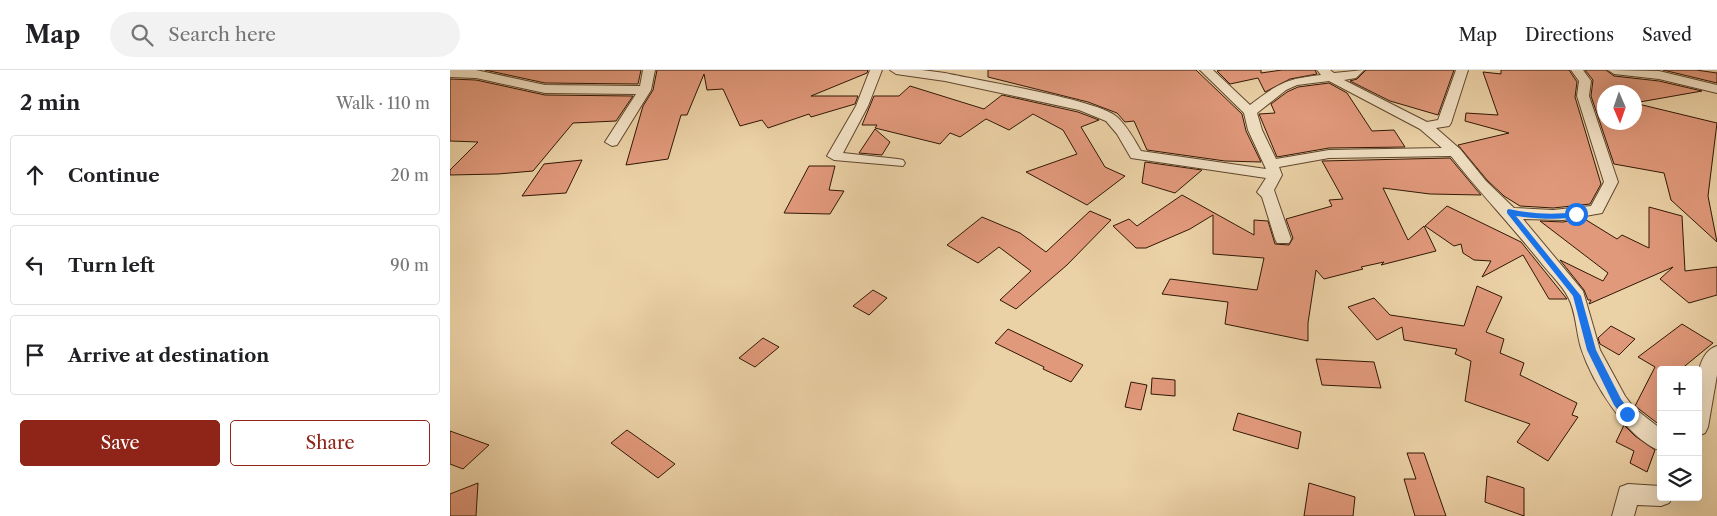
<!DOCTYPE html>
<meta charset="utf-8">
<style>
:root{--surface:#fff;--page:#f2f2f2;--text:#202124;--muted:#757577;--line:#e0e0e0;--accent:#8f2418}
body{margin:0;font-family:"Libre Caslon Text",serif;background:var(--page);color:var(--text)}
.controls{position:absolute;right:15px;bottom:15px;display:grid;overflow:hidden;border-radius:5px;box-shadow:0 5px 20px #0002}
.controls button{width:45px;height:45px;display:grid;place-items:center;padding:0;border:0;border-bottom:1px solid var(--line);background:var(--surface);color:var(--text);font:25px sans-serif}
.compass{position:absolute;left:1147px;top:15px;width:45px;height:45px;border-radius:50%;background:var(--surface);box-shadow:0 5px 20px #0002;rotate:178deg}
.stop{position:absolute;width:15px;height:15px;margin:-11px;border:4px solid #1a73e8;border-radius:50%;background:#fff}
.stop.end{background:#1a73e8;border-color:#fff;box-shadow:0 1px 5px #0008}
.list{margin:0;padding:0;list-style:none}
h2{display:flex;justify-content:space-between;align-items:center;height:65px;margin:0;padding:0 20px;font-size:21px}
h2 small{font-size:16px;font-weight:400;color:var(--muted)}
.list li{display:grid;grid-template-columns:32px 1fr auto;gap:15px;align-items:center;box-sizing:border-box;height:80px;margin:0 10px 10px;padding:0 10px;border:1px solid var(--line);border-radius:5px}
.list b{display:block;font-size:19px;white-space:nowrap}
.list em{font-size:16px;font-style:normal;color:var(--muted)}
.actions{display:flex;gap:10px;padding:15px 20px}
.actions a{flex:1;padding:11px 0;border:1px solid var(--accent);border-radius:5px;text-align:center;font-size:18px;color:var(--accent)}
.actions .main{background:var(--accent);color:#fff}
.icon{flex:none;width:28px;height:28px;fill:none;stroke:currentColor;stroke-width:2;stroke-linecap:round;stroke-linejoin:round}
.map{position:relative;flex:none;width:1267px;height:446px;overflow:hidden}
header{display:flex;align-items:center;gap:30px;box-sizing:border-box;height:70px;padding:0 25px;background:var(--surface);border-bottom:1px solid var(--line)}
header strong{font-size:24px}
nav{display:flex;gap:28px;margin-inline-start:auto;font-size:18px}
.search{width:350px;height:45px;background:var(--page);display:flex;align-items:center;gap:12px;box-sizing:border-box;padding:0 18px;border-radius:28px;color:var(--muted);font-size:19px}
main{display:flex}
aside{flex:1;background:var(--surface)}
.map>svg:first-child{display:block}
.building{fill:#e1997b;stroke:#311703}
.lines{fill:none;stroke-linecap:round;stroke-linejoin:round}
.street-casing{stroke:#60462c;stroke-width:2}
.street{fill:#f2e1c5;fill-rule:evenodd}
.route{fill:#1a73e8}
</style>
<header>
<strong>Map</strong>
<div class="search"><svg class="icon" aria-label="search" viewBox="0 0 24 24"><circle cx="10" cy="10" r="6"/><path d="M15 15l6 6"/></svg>Search here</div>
<nav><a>Map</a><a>Directions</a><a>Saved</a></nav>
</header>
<main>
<aside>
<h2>2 min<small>Walk · 110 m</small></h2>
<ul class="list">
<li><svg class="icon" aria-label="ahead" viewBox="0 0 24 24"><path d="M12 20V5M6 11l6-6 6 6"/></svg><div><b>Continue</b></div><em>20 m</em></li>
<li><svg class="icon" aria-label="left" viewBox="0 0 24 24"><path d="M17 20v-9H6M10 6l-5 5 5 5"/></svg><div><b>Turn left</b></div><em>90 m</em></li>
<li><svg class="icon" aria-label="arrive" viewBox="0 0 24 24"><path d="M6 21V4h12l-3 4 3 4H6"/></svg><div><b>Arrive at destination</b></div></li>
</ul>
<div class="actions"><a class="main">Save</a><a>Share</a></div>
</aside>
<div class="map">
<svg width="1267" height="446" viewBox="0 0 1267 446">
<rect width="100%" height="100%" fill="#ebd1a6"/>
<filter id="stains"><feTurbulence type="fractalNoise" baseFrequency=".004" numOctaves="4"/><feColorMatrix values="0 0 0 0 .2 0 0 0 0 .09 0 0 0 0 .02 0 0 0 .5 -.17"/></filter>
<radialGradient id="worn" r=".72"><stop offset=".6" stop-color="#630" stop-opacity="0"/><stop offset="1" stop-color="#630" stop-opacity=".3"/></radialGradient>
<path class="building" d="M 35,0 L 191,0 L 188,14 L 95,13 Z
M 207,0 L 418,0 L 417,3 L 361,26 L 408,26 L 405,34 L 361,47 L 359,44 L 318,58 L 312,50 L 290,56 L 273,19 L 257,20 L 254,4 L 237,45 L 231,45 L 218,89 L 176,95 L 193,36 L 203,20 Z
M 538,0 L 746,0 L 792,44 L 796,61 L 811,92 L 775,91 L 697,80 L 684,51 L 675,52 L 667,43 L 638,32 L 538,7 Z
M 771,0 L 811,0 L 811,3 L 832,0 L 865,0 L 867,4 L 840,9 L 815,22 L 808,8 L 780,14 L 767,1 Z
M 916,0 L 1004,0 L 988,45 L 940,31 L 900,11 L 907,9 Z
M 1051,0 L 1119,0 L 1127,12 L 1125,27 L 1151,114 L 1140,134 L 1103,138 L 1070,136 L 1054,126 L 1037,110 L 1008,75 L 1059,63 L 1015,51 L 1016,43 L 1048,45 L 1033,2 L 1051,4 Z
M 1135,0 L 1156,0 L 1164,6 L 1209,11 L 1252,21 L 1184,33 L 1184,22 L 1154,22 L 1154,52 L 1184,52 L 1184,33 L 1267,53 L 1258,126 L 1267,172 L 1221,130 L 1214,103 L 1164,94 L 1141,26 L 1143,10 Z
M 1213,0 L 1246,0 L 1267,3 L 1267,13 Z
M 0,9 L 26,10 L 95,25 L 183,26 L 166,51 L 123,53 L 83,101 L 48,104 L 0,105 L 0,100 L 28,72 L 0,71 Z
M 879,13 L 897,23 L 922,61 L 944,60 L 955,77 L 879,78 L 827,87 L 809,44 L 825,43 L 821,34 L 837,22 L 848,17 Z
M 460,16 L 534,39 L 552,25 L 628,42 L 649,50 L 631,57 L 655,97 L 675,106 L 637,135 L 576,102 L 627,84 L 613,60 L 583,44 L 559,60 L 536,49 L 510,67 L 500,63 L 490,74 L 425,58 L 427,55 L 412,55 L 424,26 L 449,26 Z
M 425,59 L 440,72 L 432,85 L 409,83 Z
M 1000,88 L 1031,125 L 980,124 L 933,118 L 958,170 L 974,156 L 986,181 L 931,195 L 934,192 L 911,197 L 913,199 L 874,209 L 866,200 L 858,253 L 858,271 L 775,254 L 778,232 L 712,224 L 720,209 L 807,220 L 814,188 L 763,184 L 763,145 L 740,159 L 696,178 L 686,178 L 663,156 L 679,149 L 687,156 L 732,125 L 804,165 L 804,150 L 818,151 L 825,174 L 839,175 L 843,168 L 836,149 L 882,136 L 879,130 L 893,129 L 872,91 Z
M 132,90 L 116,123 L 72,126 L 94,94 Z
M 695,92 L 752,100 L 725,123 L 692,113 Z
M 359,96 L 385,96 L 379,120 L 394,121 L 380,144 L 334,143 Z
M 997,136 L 1071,172 L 1117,229 L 1099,229 L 1073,185 L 1032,207 L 1041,191 L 1024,190 L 1013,183 L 1011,174 L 1004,176 L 975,156 Z
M 1199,137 L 1232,146 L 1235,201 L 1267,197 L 1267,225 L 1239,233 L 1210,209 L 1223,197 L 1139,234 L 1141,230 L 1138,230 L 1134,220 L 1110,190 L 1153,211 L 1158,203 L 1090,151 L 1113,152 L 1133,148 L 1167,169 L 1172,165 L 1199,178 Z
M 640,141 L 661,150 L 617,195 L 566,239 L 550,230 L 581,201 L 549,177 L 528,193 L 497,175 L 532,147 L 570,163 L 596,182 Z
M 1027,216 L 1052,227 L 1036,262 L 1054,269 L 1050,283 L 1074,293 L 1070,305 L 1127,333 L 1122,345 L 1128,347 L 1098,391 L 1067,372 L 1080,354 L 1015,331 L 1021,291 L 1005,284 L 1007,279 L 954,270 L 952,257 L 927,270 L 898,237 L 924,228 L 940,245 L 1014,256 Z
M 423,220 L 437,228 L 419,245 L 403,236 Z
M 1232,254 L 1263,273 L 1230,300 L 1211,300 L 1211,356 L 1185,336 L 1205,297 L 1188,287 Z
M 1161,256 L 1185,269 L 1169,285 L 1150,274 L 1148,268 Z
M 558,259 L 633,295 L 621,312 L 593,299 L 594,297 L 545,273 Z
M 313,268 L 329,277 L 305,297 L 289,288 Z
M 866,289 L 924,292 L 931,318 L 872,315 Z
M 702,308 L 725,310 L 725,326 L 701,324 Z
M 681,312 L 697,315 L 691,340 L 675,337 Z
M 788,343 L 851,362 L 848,379 L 783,360 Z
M 1174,355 L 1185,366 L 1205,380 L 1197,402 L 1180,393 L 1184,381 L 1166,372 Z
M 177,360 L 225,394 L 208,408 L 161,373 Z
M 0,361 L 39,375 L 13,399 L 0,394 Z
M 957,383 L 974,383 L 996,446 L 965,446 L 954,409 L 966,409 Z
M 1037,406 L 1074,418 L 1074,446 L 1035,432 Z
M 28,413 L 26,446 L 0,446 L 0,424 Z
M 859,413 L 905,427 L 903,446 L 854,446 Z"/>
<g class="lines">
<g class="street-casing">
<path id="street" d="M 0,0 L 26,0 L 95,15 L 190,16 L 193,0 L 205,0 L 201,20 L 167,75 L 162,76 L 155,72 L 186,24 L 95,23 L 26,8 L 0,7 Z
M 420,0 L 432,0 L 418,36 L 393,83 L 448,89 L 453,90 L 455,93 L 453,96 L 384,90 L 377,86 L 406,36 Z
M 440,0 L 472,0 L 495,3 C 526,10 649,30 667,47 C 677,56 684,69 691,81 L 816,99 L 798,60 L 794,43 L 750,0 L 763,0 L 800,35 C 829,13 836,9 871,5 L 867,0 L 880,0 L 884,3 L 914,0 L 906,8 L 894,10 L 977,52 L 988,50 L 1006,0 L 1018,0 L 1001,53 L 999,56 L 986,58 L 1010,79 L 1036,111 L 1064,138 L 1103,140 L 1141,136 L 1154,112 L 1127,26 L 1129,11 L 1121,0 L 1133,0 L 1141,11 L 1139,26 L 1168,112 L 1152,143 L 1113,150 L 1073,149 L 1133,221 L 1150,280 L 1175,326 L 1184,338 L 1211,359 L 1211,381 C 1177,369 1142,312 1131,278 C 1126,262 1126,241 1118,227 C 1112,215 1100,204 1092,194 C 1063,157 1030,123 1001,86 L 879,88 L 829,97 L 832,105 L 824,120 L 841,169 L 839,173 L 827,173 L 825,169 L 812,127 L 807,122 L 816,108 L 681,88 L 667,64 L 656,51 L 629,40 L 495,11 L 446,4 ZM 879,11 L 970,59 L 992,78 L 879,80 L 826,89 L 812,60 L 807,43 L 836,20 L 847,15 Z
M 1158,0 L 1209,1 L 1267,15 L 1267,23 L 1209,9 L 1164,4 Z
M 1267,276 L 1267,305 L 1258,357 L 1255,363 L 1248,366 C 1248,341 1239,285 1267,276 Z
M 1178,414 L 1211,416 L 1211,427 L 1222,427 L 1219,433 L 1211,436 L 1187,435 L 1184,446 L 1162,446 L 1170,417 Z"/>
</g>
<use href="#street" class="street"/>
</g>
<path class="route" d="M 1059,139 C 1082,144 1104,145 1126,142 L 1130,144 C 1119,152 1080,148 1066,146 L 1131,226 L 1146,280 L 1171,329 L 1180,341 L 1180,346 L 1173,346 L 1164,335 L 1137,280 L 1123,226 L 1057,143 L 1057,140 Z"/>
<rect width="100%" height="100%" filter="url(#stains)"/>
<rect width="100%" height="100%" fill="url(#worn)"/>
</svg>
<div class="controls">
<button>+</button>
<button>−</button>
<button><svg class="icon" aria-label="layers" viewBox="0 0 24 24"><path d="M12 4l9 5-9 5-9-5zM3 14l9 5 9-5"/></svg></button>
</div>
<svg class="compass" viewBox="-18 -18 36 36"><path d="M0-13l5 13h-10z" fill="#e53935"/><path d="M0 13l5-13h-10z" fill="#757577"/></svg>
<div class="stop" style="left:1126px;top:144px"></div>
<div class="stop end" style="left:1177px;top:344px"></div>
</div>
</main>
